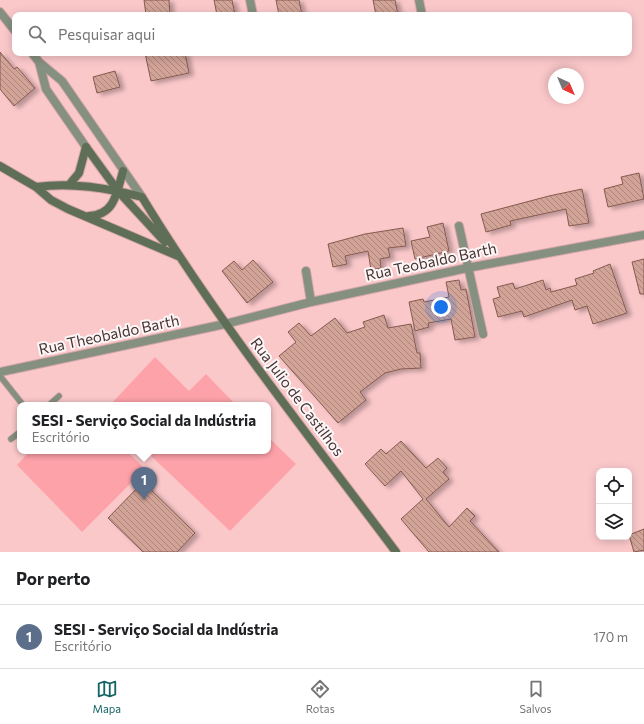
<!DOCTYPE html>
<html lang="pt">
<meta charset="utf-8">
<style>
:root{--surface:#fff;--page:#f6f6f6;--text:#202124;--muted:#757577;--line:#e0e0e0;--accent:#156464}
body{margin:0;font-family:Commissioner,sans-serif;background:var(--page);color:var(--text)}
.controls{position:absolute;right:12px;bottom:12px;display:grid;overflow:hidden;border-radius:8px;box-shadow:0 2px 10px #0003}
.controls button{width:36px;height:36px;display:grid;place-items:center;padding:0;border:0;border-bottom:1px solid var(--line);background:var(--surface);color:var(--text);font:20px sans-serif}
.compass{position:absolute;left:548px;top:68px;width:36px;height:36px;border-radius:50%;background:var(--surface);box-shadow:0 2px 10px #0003;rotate:136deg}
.you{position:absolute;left:441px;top:307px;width:14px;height:14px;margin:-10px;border:3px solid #fff;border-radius:50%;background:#1a73e8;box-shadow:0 0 0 6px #1a73e833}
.badge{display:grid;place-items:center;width:26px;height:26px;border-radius:50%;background:var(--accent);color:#fff;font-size:13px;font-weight:700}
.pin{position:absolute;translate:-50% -33px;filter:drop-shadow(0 1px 2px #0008)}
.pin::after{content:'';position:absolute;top:21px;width:14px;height:12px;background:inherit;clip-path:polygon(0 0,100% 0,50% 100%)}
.popup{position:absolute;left:17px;top:402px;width:254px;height:52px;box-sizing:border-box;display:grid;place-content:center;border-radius:8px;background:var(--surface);filter:drop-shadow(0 1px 3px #0005);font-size:13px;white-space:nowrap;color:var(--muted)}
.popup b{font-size:15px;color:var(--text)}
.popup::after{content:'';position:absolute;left:50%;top:100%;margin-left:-8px;border:8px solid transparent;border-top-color:var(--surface)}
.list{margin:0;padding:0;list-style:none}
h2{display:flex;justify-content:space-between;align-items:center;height:52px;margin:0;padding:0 16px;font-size:17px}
h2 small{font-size:13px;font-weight:400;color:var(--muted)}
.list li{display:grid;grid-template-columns:26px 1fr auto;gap:12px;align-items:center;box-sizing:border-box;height:64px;padding:0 16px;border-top:1px solid var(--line)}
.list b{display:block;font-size:15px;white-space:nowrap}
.list p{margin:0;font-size:13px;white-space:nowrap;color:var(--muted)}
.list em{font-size:13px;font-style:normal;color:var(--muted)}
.icon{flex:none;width:22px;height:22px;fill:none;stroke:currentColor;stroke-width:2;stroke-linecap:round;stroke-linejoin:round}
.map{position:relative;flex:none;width:644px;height:552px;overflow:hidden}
.search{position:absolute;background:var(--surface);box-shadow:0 2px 10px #0003;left:12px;right:12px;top:12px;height:44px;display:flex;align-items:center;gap:10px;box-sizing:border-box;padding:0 14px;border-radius:8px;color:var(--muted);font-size:15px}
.sheet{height:116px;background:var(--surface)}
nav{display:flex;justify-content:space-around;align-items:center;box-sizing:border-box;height:56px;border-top:1px solid var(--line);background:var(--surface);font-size:11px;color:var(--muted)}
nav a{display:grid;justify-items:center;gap:2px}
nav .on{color:var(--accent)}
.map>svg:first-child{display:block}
.green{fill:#fea2a9}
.building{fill:url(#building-back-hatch);stroke:#855a50;filter:url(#shadow)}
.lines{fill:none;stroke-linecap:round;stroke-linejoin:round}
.service-casing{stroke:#d3a7a9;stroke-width:7}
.minor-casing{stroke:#d3a7a9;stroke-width:10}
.tertiary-casing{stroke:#d3a7a9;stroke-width:10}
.secondary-casing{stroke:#d3a7a9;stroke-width:10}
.service{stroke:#869080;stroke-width:5.5}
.minor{stroke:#869080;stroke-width:8}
.tertiary{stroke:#869080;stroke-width:8}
.secondary{stroke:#5f6e57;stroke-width:8}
.labels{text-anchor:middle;stroke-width:4;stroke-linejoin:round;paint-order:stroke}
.street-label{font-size:15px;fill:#473334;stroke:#fcf6f6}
</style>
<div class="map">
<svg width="644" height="552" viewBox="0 0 644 552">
<defs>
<pattern id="building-back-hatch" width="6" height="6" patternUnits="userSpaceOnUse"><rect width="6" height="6" fill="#d2a397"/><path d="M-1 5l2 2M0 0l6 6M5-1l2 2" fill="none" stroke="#ac857c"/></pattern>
<filter id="shadow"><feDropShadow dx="4.5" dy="2.5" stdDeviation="2" flood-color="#0004"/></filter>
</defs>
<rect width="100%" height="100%" fill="#fbc8ca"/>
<path class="green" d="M 155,357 L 189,391 L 206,374 L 236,405 L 110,405 Z
M 268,437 L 296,464 L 230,531 L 146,451 L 268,451 Z
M 30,451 L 127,451 L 145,469 L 82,532 L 17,465 Z"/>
<path class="building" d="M 144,0 L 169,0 L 170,15 L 146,15 Z
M 214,0 L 232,0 L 235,15 L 217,15 Z
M 276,0 L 299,0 L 302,15 L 279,15 Z
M 373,0 L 395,0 L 398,15 L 376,15 Z
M 0,52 L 14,69 L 17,67 L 35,88 L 14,106 L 0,89 Z
M 145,53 L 185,53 L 189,73 L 151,81 Z
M 115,71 L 120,87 L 97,93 L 93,77 Z
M 639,173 L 644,199 L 608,207 L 604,189 L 623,184 L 621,177 Z
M 582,189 L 589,223 L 569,226 L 566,209 L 510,221 L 511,225 L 486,232 L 481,214 L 549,196 Z
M 443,223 L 449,251 L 415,259 L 411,241 L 430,237 L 427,227 Z
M 403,228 L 406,246 L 388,248 L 390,257 L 380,259 L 381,268 L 371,270 L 368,251 L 345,256 L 347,264 L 333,267 L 328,244 L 365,234 Z
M 644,259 L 644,294 L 640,294 L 632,262 Z
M 253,260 L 273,282 L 247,303 L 222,271 L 234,261 L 242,270 Z
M 610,264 L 627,313 L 593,324 L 587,306 L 575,310 L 572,300 L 524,317 L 522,311 L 498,317 L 493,299 L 500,297 L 497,287 L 513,283 L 515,289 L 543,280 L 546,290 L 550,288 L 551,292 L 577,285 L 575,279 L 594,273 L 593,271 Z
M 459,280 L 461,290 L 466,289 L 475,337 L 455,340 L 451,319 L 428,323 L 429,327 L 415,331 L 409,302 L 423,299 L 424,302 L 449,297 L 446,282 Z
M 384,315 L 388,328 L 411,324 L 417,353 L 420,353 L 421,368 L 401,369 L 385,373 L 360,392 L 366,400 L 338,423 L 279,356 L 296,342 L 288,332 L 299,323 L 311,336 L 335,318 L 347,333 L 365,327 L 363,322 Z
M 401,441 L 426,468 L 438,458 L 447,468 L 443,472 L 449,479 L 426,499 L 449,527 L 467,508 L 475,516 L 470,521 L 499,552 L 429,552 L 401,519 L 423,499 L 401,471 L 385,486 L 365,464 L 381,449 L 386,454 Z
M 143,482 L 195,533 L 177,552 L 143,552 L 108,518 Z
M 644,529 L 644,550 L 634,552 L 629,535 Z"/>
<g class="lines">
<g class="service-casing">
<path id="service" d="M 0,376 L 23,405
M 49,405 L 59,396
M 11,439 L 20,432"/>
</g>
<g class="minor-casing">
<path id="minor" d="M 250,0 L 253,15
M 419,0 L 422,15
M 459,226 L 483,334
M 306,271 L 311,302
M 0,372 L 225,324 L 311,302 L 467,268 L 644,235"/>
</g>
<g class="tertiary-casing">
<path id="tertiary" d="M 0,12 L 15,31
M 32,53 L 39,62 L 62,81 L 142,197
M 39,62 L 46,89 L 86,147"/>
</g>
<g class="secondary-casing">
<path id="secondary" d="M 86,147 L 118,191 L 165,242
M 0,166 L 36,187 L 51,200 L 68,209 L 178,256
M 69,185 L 79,173 L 86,147
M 36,187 C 72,182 107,188 142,197 C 218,322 309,436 396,552
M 89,216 C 115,215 117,192 123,171"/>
</g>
<use href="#service" class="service"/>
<use href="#minor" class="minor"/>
<use href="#tertiary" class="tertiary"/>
<use href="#secondary" class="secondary"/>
</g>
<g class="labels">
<g class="street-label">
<text transform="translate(431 262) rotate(-12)" y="5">Rua Teobaldo Barth</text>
<text transform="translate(109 335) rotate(-12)" y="5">Rua Theobaldo Barth</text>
<text transform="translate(297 397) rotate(53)" y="5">Rua Julio de Castilhos</text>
</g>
</g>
</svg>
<div class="controls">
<button><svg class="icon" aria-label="locate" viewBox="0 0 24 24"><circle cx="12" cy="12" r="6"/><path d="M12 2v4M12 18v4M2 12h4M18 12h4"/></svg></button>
<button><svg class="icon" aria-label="layers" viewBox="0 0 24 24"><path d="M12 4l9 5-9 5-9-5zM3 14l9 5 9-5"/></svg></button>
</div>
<svg class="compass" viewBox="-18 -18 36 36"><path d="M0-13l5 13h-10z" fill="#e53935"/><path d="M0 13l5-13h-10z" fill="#757577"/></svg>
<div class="you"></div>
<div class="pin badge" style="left:144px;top:500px;background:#5c6f8a">1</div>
<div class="popup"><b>SESI - Serviço Social da Indústria</b>Escritório</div>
<div class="search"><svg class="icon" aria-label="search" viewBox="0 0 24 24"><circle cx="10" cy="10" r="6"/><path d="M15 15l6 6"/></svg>Pesquisar aqui</div>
</div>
<section class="sheet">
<h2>Por perto<small></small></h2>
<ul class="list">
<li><span class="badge" style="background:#5c6f8a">1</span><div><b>SESI - Serviço Social da Indústria</b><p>Escritório</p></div><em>170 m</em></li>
</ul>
</section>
<nav>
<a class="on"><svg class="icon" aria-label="map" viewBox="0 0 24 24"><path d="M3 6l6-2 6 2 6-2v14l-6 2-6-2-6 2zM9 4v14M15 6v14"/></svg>Mapa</a>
<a><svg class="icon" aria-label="directions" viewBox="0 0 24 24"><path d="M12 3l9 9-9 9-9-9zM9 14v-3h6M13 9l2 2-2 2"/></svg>Rotas</a>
<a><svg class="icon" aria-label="saved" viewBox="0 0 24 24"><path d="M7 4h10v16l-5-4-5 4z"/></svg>Salvos</a>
</nav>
